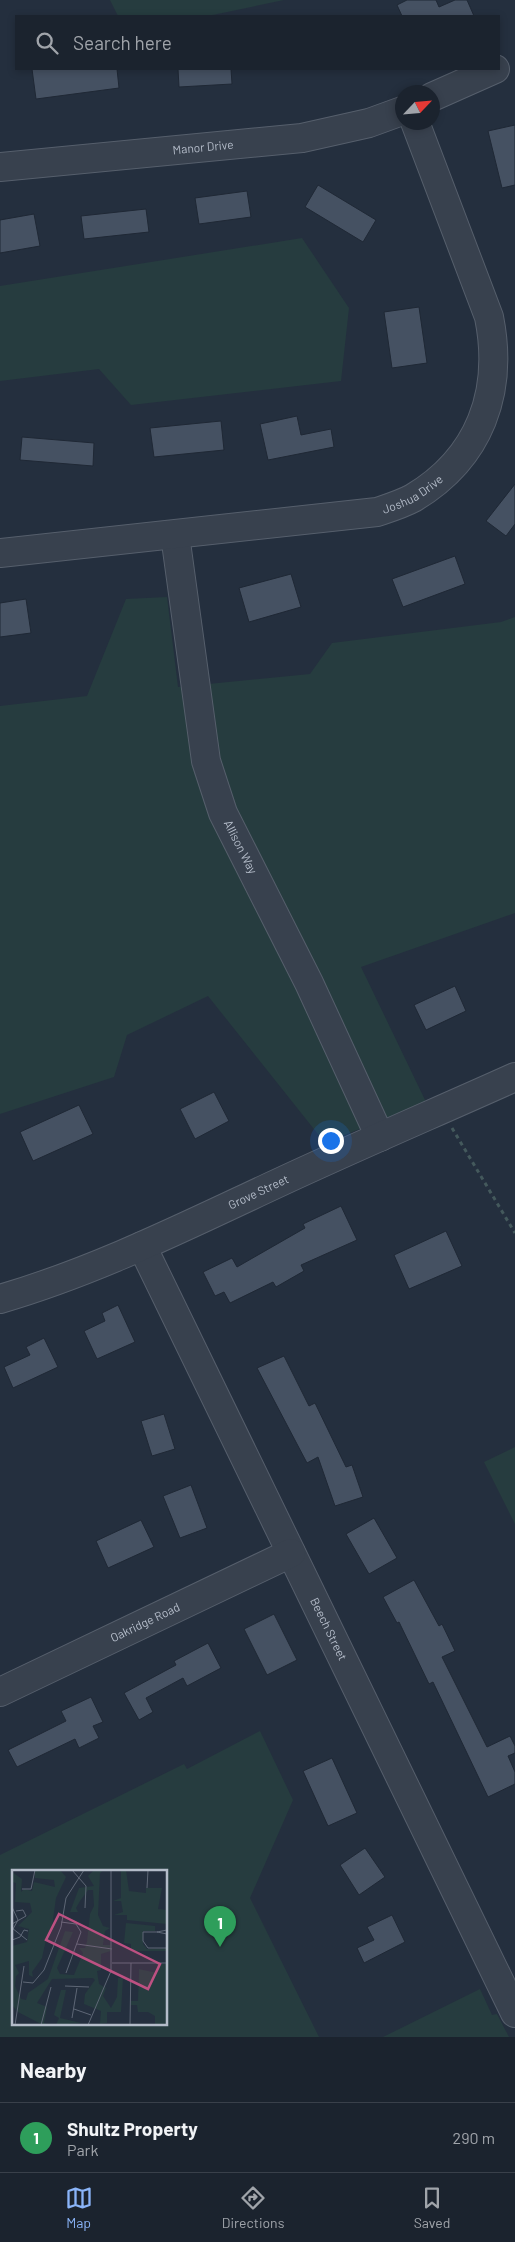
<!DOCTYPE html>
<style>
:root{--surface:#1b232e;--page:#242b36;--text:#f1f3f6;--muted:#a0a4aa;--line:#39404a;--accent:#8ab4f8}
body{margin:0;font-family:Barlow,sans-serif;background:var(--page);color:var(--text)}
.compass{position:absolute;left:395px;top:85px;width:45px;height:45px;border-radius:50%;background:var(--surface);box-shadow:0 2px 8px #0003;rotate:64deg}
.you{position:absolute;left:330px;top:1140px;width:18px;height:18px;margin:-12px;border:4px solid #fff;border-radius:50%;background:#1a73e8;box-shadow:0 0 0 8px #1a73e833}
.badge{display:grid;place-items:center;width:32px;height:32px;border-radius:50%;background:var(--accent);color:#fff;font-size:16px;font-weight:700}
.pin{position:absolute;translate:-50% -41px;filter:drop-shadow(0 1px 2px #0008)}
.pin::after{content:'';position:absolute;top:26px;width:18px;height:15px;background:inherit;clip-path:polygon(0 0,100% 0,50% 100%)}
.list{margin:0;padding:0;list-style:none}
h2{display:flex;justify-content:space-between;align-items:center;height:65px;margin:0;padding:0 20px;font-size:21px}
h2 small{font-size:16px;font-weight:400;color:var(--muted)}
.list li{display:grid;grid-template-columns:32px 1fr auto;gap:15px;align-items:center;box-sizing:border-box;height:70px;padding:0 20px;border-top:1px solid var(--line)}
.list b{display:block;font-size:19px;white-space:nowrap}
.list p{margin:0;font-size:16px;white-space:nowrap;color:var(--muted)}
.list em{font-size:16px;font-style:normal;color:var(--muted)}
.icon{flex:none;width:28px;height:28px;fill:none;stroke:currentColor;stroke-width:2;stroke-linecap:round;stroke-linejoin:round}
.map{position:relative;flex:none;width:515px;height:2037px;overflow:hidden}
.search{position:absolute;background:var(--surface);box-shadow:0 2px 8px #0003;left:15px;right:15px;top:15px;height:55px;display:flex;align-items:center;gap:12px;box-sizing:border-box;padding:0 18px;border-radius:0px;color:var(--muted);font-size:19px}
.sheet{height:135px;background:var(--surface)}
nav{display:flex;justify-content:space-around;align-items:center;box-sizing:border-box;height:70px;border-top:1px solid var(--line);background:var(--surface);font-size:14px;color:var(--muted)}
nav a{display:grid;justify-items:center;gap:2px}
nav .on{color:var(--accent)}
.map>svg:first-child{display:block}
.green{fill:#263c3f;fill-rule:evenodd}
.building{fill:#455162;stroke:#1f2835}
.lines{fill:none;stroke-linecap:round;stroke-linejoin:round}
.minor-casing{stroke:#565f6c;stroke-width:30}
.path{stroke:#44595c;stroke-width:3;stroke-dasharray:4 4;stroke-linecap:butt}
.minor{stroke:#38414e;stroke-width:28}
.labels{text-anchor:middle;stroke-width:5;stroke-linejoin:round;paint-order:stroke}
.street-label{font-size:12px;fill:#b4bcc9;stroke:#1d2633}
.inset-road{fill:none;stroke:#5e6776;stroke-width:1}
.view{fill:#bd5182;fill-opacity:0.15;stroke:#bd5182;stroke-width:2.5}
.inset-edge{fill:none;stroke:#b4bcc9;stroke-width:2.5}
</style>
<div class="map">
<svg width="515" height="2037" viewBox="0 0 515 2037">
<rect width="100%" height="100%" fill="#242f3e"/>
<path class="green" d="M 110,0 L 284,0 L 208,16 L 118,16 Z
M 302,238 L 349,308 L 341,381 L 131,405 L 99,369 L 0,381 L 0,286 Z
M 167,597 L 178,687 L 310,674 L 332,643 L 501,622 L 515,617 L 515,913 L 361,967 L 426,1102 L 325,1143 L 208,996 L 127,1035 L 114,1077 L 0,1114 L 0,706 L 87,696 L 126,599 Z
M 515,1447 L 515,1524 L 484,1462 Z
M 260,1731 L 293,1800 L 250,1898 L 319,2037 L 0,2037 L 0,1855 L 184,1764 L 187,1769 ZM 14,1871 L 166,1871 L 166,2023 L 14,2023 Z
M 480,1989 L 492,2015 L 497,2014 L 509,2037 L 383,2037 Z"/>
<path class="building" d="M 407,0 L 436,0 L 439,7 L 455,0 L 467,0 L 474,16 L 402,16 L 397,5 Z
M 32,69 L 117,69 L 119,88 L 36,99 Z
M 178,69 L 231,69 L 232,84 L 179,87 Z
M 515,125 L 515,185 L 502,188 L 488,131 Z
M 318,185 L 376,220 L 363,242 L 305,207 Z
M 247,191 L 251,217 L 199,224 L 195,198 Z
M 146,209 L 149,232 L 84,239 L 81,216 Z
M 34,214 L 40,246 L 0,253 L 0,220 Z
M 419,307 L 427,363 L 392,368 L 384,312 Z
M 297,416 L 301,435 L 331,429 L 334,447 L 268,460 L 260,424 Z
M 221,421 L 224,450 L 154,457 L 150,428 Z
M 22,437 L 94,443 L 93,466 L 20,460 Z
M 515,484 L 515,524 L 506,536 L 486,521 Z
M 455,556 L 465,584 L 403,607 L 392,579 Z
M 291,574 L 301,607 L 249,622 L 239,588 Z
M 26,599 L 31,633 L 0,637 L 0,603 Z
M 455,986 L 466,1011 L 426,1030 L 414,1005 Z
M 214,1092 L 229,1121 L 195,1139 L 180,1109 Z
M 79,1105 L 93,1134 L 33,1161 L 20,1132 Z
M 341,1206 L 357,1240 L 301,1265 L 304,1271 L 276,1287 L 273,1282 L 230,1303 L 224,1292 L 215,1296 L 203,1272 L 232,1258 L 237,1267 L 305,1228 L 303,1224 Z
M 446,1231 L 462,1266 L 409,1289 L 394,1255 Z
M 118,1305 L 135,1342 L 97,1359 L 84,1331 L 105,1321 L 102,1313 Z
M 44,1338 L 58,1367 L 13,1388 L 4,1367 L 30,1355 L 26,1347 Z
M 284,1356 L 309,1406 L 315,1403 L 346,1467 L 352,1465 L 363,1497 L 335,1506 L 318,1457 L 307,1463 L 257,1368 Z
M 164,1414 L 175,1449 L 152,1456 L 141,1421 Z
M 191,1485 L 207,1528 L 180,1538 L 163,1496 Z
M 374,1518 L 397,1558 L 369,1574 L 346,1534 Z
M 141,1520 L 154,1547 L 108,1568 L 96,1541 Z
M 414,1580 L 439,1626 L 442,1624 L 455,1651 L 442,1657 L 487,1747 L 510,1736 L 515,1746 L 515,1753 L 508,1756 L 515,1772 L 515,1784 L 488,1797 L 433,1682 L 429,1684 L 399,1622 L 397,1623 L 383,1597 Z
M 274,1614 L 297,1660 L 267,1675 L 244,1629 Z
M 208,1643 L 221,1668 L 187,1686 L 183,1678 L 146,1698 L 153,1712 L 139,1720 L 124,1693 L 176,1665 L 174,1661 Z
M 91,1697 L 103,1722 L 93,1726 L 99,1738 L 79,1748 L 75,1739 L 17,1767 L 8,1750 L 66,1721 L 61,1711 Z
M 332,1758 L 357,1813 L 328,1826 L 303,1771 Z
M 365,1848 L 385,1877 L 359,1895 L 340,1865 Z
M 392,1915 L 405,1942 L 364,1963 L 357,1948 L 374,1940 L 367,1927 Z"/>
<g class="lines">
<g class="minor-casing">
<g id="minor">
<path d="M 432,97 L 495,69"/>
<path id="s1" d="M 0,167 L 302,138 L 369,123 L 402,111"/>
<path id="s2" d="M 175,535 L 206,761 L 223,813 L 309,983 L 380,1137"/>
<path id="s3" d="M 0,553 L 377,512 C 389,508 402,504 413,498 C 480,458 504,392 489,317 L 415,122"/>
<path id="s4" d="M 142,1246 L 515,2013"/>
<path id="s5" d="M 0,1299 C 96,1271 186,1226 276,1184 C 355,1147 435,1113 515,1077"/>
<path id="s6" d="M 0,1692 L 291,1553"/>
</g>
</g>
<path class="path" d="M 452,1128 L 515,1233"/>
<use href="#minor" class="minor"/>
</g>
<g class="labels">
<g class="street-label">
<text dy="4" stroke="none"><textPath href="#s1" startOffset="204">Manor Drive</textPath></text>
<text dy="4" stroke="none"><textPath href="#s3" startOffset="419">Joshua Drive</textPath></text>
<text dy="4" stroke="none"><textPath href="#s2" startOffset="321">Allison Way</textPath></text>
<text dy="4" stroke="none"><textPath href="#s5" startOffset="280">Grove Street</textPath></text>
<text dy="4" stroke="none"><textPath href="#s6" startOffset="161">Oakridge Road</textPath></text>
<text dy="4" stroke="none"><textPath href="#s4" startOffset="426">Beech Street</textPath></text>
</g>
</g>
<g transform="translate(12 1870)">
<rect width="155" height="155" fill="#242f3e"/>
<path d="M 23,0 L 48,0 L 54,7 L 44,28 L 39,64 L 35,65 L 30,88 L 20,102 L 21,107 L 17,105 L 17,91 L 3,95 L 7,103 L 4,106 L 3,116 L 9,129 L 14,130 L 16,123 L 36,109 L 53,61 L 61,62 L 45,98 L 48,104 L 62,105 L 71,83 L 67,78 L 73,78 L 75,71 L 78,44 L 82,36 L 81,20 L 76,20 L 68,31 L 64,38 L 66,42 L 58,42 L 67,18 L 82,16 L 76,6 L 82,0 L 92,0 L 88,3 L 86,45 L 91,56 L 98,58 L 93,61 L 91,75 L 99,75 L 99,81 L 89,84 L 89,100 L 85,101 L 87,114 L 94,118 L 91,126 L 99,138 L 105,127 L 106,108 L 111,108 L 109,142 L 95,142 L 95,153 L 88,154 L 89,141 L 72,134 L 73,124 L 83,110 L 81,108 L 40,109 L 25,133 L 35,137 L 32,153 L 37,155 L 29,154 L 6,142 L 0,135 L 0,76 L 15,72 L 17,59 L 6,56 L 20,42 L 18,33 L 3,32 L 4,13 L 0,12 L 0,2 L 10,9 L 9,22 L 12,19 L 20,21 L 22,12 L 43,17 L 42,10 L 23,8 ZM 109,0 L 114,0 L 117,21 L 134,23 L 134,18 L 150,18 L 146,39 L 155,40 L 155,54 L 115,50 L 115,45 L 102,45 L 111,42 L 109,31 L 101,31 L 109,28 ZM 114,53 L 143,56 L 143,61 L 131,61 L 131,74 L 135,79 L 155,78 L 155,83 L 154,81 L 119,81 L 119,74 L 112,73 ZM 145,94 L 155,94 L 155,155 L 143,155 L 143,146 L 136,142 L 126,142 L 125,135 L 119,135 L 119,131 L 126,131 L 127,99 L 145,103 ZM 49,120 L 54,120 L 48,148 L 69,153 L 44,155 L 47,148 L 42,145 Z" fill="#263c3f"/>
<path class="inset-road" d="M 60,0 L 74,16 L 73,38M 135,18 L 136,0M 10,19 L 19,19 L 23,0M 0,37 L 6,50 L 0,61M 49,52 L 64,54 L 69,62 L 54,103M 0,54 L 14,46 L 11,40 L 4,41M 0,58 L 15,70M 155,60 L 145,62 L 155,64M 146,62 L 131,62 L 131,71 L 136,78 L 155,78M 0,70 L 8,67 L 12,60 L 16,61M 65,74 L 100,79M 100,93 L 155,93M 11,112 L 21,113 L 32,100 L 49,57 L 54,28 L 72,0M 53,116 L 77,117M 62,139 L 79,145M 60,148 L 65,118M 3,155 L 12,96M 29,155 L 39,117M 76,155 L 99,101 L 99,0M 118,155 L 119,93"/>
<path class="view" d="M 47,44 L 148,94 L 136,119 L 34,70 Z"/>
<rect width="155" height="155" class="inset-edge"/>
</g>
</svg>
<svg class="compass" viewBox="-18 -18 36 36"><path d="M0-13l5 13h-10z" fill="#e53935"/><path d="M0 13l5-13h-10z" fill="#a0a4aa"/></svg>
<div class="you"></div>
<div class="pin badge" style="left:220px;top:1947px;background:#2e9e5b">1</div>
<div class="search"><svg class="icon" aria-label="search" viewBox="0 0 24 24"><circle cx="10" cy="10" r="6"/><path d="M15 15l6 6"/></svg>Search here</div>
</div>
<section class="sheet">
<h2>Nearby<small></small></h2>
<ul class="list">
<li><span class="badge" style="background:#2e9e5b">1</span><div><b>Shultz Property</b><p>Park</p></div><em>290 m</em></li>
</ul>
</section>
<nav>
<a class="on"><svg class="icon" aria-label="map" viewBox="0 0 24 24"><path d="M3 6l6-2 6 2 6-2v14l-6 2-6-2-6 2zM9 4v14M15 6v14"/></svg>Map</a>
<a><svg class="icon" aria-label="directions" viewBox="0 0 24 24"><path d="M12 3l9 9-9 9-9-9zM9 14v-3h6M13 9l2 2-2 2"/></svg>Directions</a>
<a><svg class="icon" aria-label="saved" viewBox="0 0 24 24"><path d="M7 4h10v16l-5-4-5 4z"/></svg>Saved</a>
</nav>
